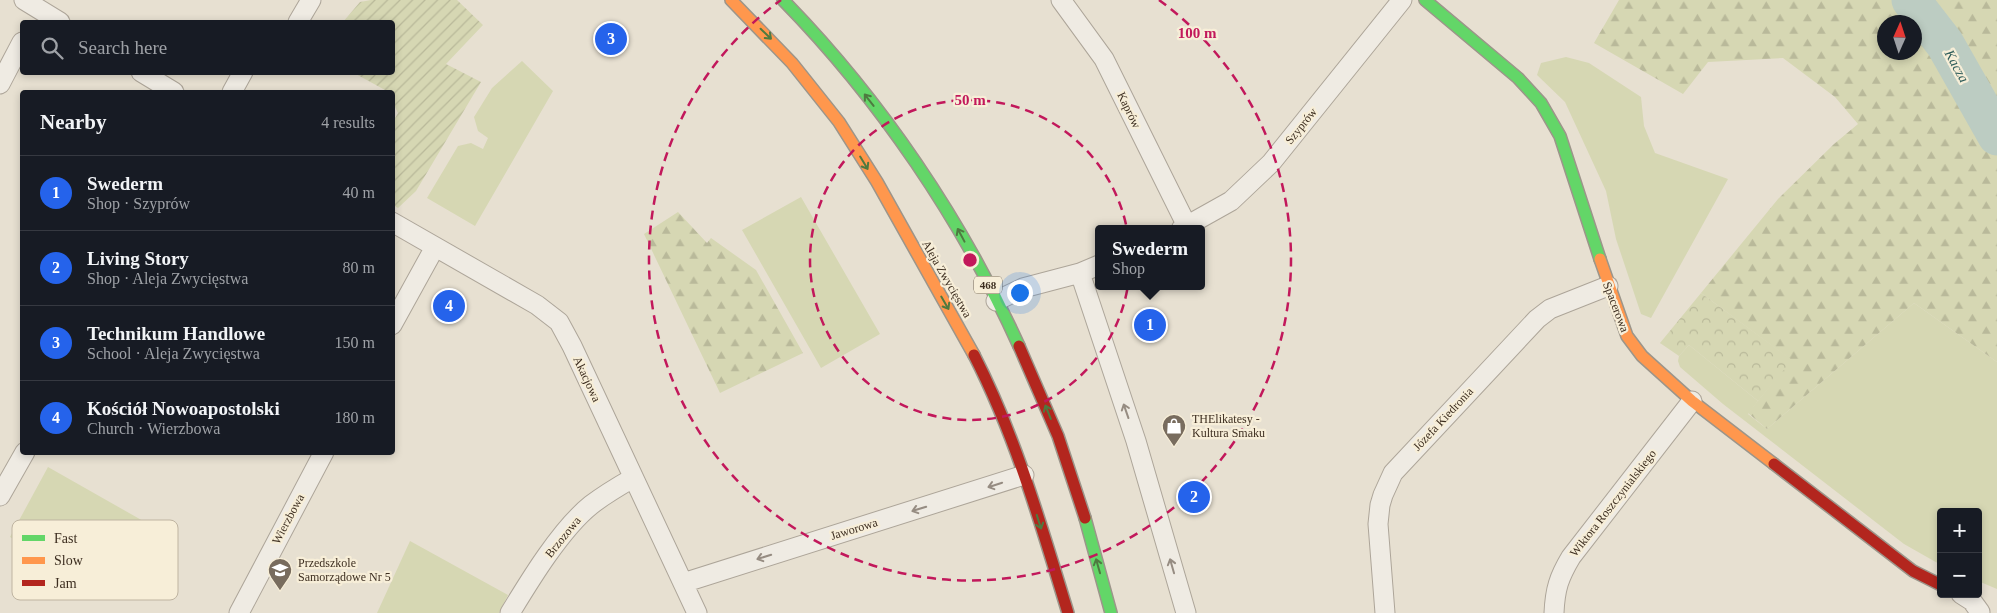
<!DOCTYPE html>
<meta charset="utf-8">
<style>
:root{--surface:#171b24;--page:#242831;--text:#f1f3f6;--muted:#9ea1a6;--line:#363941;--accent:#2563eb}
body{margin:0;font-family:Georgia,serif;background:var(--page);color:var(--text)}
.controls{position:absolute;right:15px;bottom:15px;display:grid;overflow:hidden;border-radius:5px;box-shadow:0 2px 8px #0003}
.controls button{width:45px;height:45px;display:grid;place-items:center;padding:0;border:0;border-bottom:1px solid var(--line);background:var(--surface);color:var(--text);font:25px sans-serif}
.compass{position:absolute;left:1877px;top:15px;width:45px;height:45px;border-radius:50%;background:var(--surface);box-shadow:0 2px 8px #0003;rotate:3deg}
.you{position:absolute;left:1019px;top:292px;width:18px;height:18px;margin:-12px;border:4px solid #fff;border-radius:50%;background:#1a73e8;box-shadow:0 0 0 8px #1a73e833}
.badge{display:grid;place-items:center;width:32px;height:32px;border-radius:50%;background:var(--accent);color:#fff;font-size:16px;font-weight:700}
.pin{position:absolute;translate:-50% -50%;border:2px solid #fff;box-shadow:0 1px 5px #0006}
.popup{position:absolute;left:1095px;top:225px;width:110px;height:65px;box-sizing:border-box;display:grid;place-content:center;border-radius:5px;background:var(--surface);filter:drop-shadow(0 1px 4px #0005);font-size:16px;white-space:nowrap;color:var(--muted)}
.popup b{font-size:19px;color:var(--text)}
.popup::after{content:'';position:absolute;left:50%;top:100%;margin-left:-10px;border:10px solid transparent;border-top-color:var(--surface)}
.list{margin:0;padding:0;list-style:none}
h2{display:flex;justify-content:space-between;align-items:center;height:65px;margin:0;padding:0 20px;font-size:21px}
h2 small{font-size:16px;font-weight:400;color:var(--muted)}
.list li{display:grid;grid-template-columns:32px 1fr auto;gap:15px;align-items:center;box-sizing:border-box;height:75px;padding:0 20px;border-top:1px solid var(--line)}
.list b{display:block;font-size:19px;white-space:nowrap}
.list p{margin:0;font-size:16px;white-space:nowrap;color:var(--muted)}
.list em{font-size:16px;font-style:normal;color:var(--muted)}
.icon{flex:none;width:28px;height:28px;fill:none;stroke:currentColor;stroke-width:2;stroke-linecap:round;stroke-linejoin:round}
.map{position:relative;flex:none;width:1997px;height:613px;overflow:hidden}
.search{position:absolute;background:var(--surface);box-shadow:0 2px 8px #0003;left:20px;top:20px;width:375px;height:55px;display:flex;align-items:center;gap:12px;box-sizing:border-box;padding:0 18px;border-radius:5px;color:var(--muted);font-size:19px}
.panel{position:absolute;background:var(--surface);box-shadow:0 2px 8px #0003;left:20px;top:90px;width:375px;height:365px;border-radius:5px}
.map>svg:first-child{display:block}
.grass{fill:#d6d7b3}
.forest{fill:url(#forest-firs);fill-rule:evenodd}
.park{fill:url(#park-crowns)}
.garden{fill:url(#garden-furrows)}
.lines{fill:none;stroke-linecap:round;stroke-linejoin:round}
.river{stroke:#bcccc2;stroke-width:39}
.street-casing{stroke:#ada599;stroke-width:21}
.fast-casing{stroke:#9c958a;stroke-width:14}
.slow-casing{stroke:#9c958a;stroke-width:14}
.jam-casing{stroke:#9c958a;stroke-width:14}
.street{stroke:#efebe3;stroke-width:19}
.fast{stroke:#63d668;stroke-width:11}
.slow{stroke:#ff974d;stroke-width:11}
.jam{stroke:#b3261e;stroke-width:11}
.oneway{stroke:#4e7a40}
.oneway2{stroke:#968c82}
.ring{fill:none;stroke:#c2185b;stroke-width:2.5;stroke-dasharray:9 6}
.labels{text-anchor:middle;stroke-width:4.5;stroke-linejoin:round;paint-order:stroke}
.shield{fill:#f7eed8;stroke:#756857;stroke-width:1}
.shield-label{font-size:11px;font-weight:bold;fill:#3d2e20}
.street-label{font-size:12px;fill:#3d2e20;stroke:#f7eed8}
.poi-label{font-size:12px;fill:#3d2e20;stroke:#f7eed8;text-anchor:start}
.water-label{font-size:14px;font-style:italic;fill:#2f5d5a;stroke:#f7eed8}
.key{fill:#f7eed8;stroke:#bfb4a1;stroke-width:1}
.key-label{font-size:14px;fill:#3d2e20}
.centre{fill:#c2185b;stroke:#f7eed8;stroke-width:2.5}
.ring-label{font-size:15px;text-anchor:middle;font-weight:bold;fill:#c2185b;stroke:#f7eed8;stroke-width:4.5;stroke-linejoin:round;paint-order:stroke}
</style>
<div class="map">
<svg width="1997" height="613" viewBox="0 0 1997 613">
<defs>
<pattern id="forest-firs" width="22" height="20" patternUnits="userSpaceOnUse" patternTransform="scale(1.25)"><rect width="22" height="20" fill="#d6d7b3"/><path d="M5 1l3.5 6h-7zM16 11l3.5 6h-7z" fill="#b9b99a"/></pattern>
<pattern id="park-crowns" width="20" height="18" patternUnits="userSpaceOnUse" patternTransform="scale(1.25)"><rect width="20" height="18" fill="#d6d7b3"/><path d="M2 6a3 3 0 1 1 6 0M12 15a3 3 0 1 1 6 0" fill="none" stroke="#b9b99a"/></pattern>
<pattern id="garden-furrows" width="10" height="10" patternUnits="userSpaceOnUse" patternTransform="scale(1.25)"><rect width="10" height="10" fill="#d6d7b3"/><path d="M-1 1l2-2M0 10L10 0M9 11l2-2" fill="none" stroke="#b9b99a"/></pattern>
</defs>
<rect width="100%" height="100%" fill="#e7e0d1"/>
<path class="grass" d="M 1566,57 L 1589,63 L 1641,97 L 1644,126 L 1655,153 L 1728,179 L 1651,318 L 1641,314 L 1616,239 L 1606,191 L 1565,102 L 1537,75 L 1541,63 Z
M 522,61 L 553,91 L 475,226 L 427,198 L 458,146 L 471,143 L 483,149 L 488,138 L 478,131 L 474,117 L 492,88 Z
M 801,197 L 880,334 L 821,368 L 742,230 Z
M 1914,303 L 1997,362 L 1997,589 L 1978,581 L 1978,512 L 1941,512 L 1941,565 L 1904,544 L 1723,404 L 1680,367 L 1678,361 L 1679,356 L 1689,345 L 1758,401 L 1748,414 L 1767,429 Z
M 48,467 L 152,526 L 114,595 L 10,537 Z
M 410,541 L 508,595 L 499,613 L 377,613 Z"/>
<path class="forest" d="M 1619,0 L 1997,0 L 1997,362 L 1914,303 L 1767,429 L 1748,413 L 1791,360 L 1701,293 L 1778,199 L 1834,144 L 1858,124 L 1835,97 L 1783,58 L 1708,62 L 1683,94 L 1594,43 ZM 1884,22 L 1914,22 L 1914,52 L 1884,52 Z
M 678,212 L 707,243 L 711,238 L 756,270 L 803,353 L 720,393 L 644,234 Z"/>
<path class="park" d="M 1701,293 L 1792,360 L 1758,401 L 1689,345 L 1679,356 L 1660,343 Z"/>
<path class="garden" d="M 371,0 L 457,0 L 483,25 L 446,64 L 481,82 L 416,191 L 398,208 L 393,205 L 393,122 L 398,113 L 393,103 L 392,92 L 386,92 L 385,90 L 354,73 L 392,72 L 392,22 L 343,22 L 360,2 Z"/>
<g class="lines">
<path class="river" d="M 1911,0 L 1945,44 L 1997,136"/>
<g class="street-casing">
<path id="street" d="M 24,0 L 60,22
M 1061,0 L 1104,59 L 1187,226
M 298,22 L 311,0
M 141,72 L 174,92
M 0,84 L 22,42
M 232,92 L 243,72
M 392,222 L 537,305 L 559,322 L 572,346 L 697,613
M 1181,229 L 1231,201 L 1271,163 L 1402,0
M 1080,273 L 1136,441 L 1186,613
M 996,301 L 1023,288 L 1080,273 L 1099,265
M 392,325 L 435,247
M 0,496 L 25,452
M 683,583 L 1024,475
M 1961,594 L 1972,601 L 1980,612
M 239,613 L 324,452
M 510,613 C 530,580 561,529 591,505 C 604,495 619,486 633,478
M 1385,613 L 1378,524 L 1380,505 L 1383,495 L 1393,473 L 1537,319 L 1550,309 L 1608,286
M 1554,613 C 1555,589 1559,577 1571,557 L 1692,401"/>
</g>
<g class="fast-casing">
<path id="fast" d="M 783,0 C 880,99 962,220 1019,346
M 1425,0 L 1518,78 L 1541,103 L 1560,136 L 1600,259
M 1085,518 L 1111,613"/>
</g>
<g class="slow-casing">
<path id="slow" d="M 731,0 L 792,63 L 839,122 L 877,182 L 974,355
M 1600,259 L 1627,336 L 1642,356 L 1692,401 L 1774,464"/>
</g>
<g class="jam-casing">
<path id="jam" d="M 1019,346 L 1058,436 L 1085,518
M 974,355 C 1016,437 1041,525 1068,613
M 1774,464 L 1913,571 L 1941,585"/>
</g>
<use href="#street" class="street"/>
<use href="#fast" class="fast"/>
<use href="#slow" class="slow"/>
<use href="#jam" class="jam"/>
</g>
<defs><path id="oneway-shaft" d="M-6 0H5M1.5-3L5.5 0L1.5 3" fill="none" stroke-width="1.6" stroke-linecap="round" stroke-linejoin="round" transform="scale(1.25)"/></defs>
<g class="oneway">
<use href="#oneway-shaft" transform="translate(766 34) rotate(44)"/>
<use href="#oneway-shaft" transform="translate(869 100) rotate(-128)"/>
<use href="#oneway-shaft" transform="translate(864 163) rotate(59)"/>
<use href="#oneway-shaft" transform="translate(961 235) rotate(-118)"/>
<use href="#oneway-shaft" transform="translate(945 303) rotate(60)"/>
<use href="#oneway-shaft" transform="translate(1048 412) rotate(-112)"/>
<use href="#oneway-shaft" transform="translate(1039 522) rotate(72)"/>
<use href="#oneway-shaft" transform="translate(1098 566) rotate(-106)"/>
</g>
<g class="oneway2">
<use href="#oneway-shaft" transform="translate(1126 411) rotate(-109)"/>
<use href="#oneway-shaft" transform="translate(995 485) rotate(162)"/>
<use href="#oneway-shaft" transform="translate(919 509) rotate(163)"/>
<use href="#oneway-shaft" transform="translate(764 557) rotate(163)"/>
<use href="#oneway-shaft" transform="translate(1172 566) rotate(-106)"/>
</g>
<g class="ring">
<circle cx="970" cy="260" r="160"/>
<path d="M1159 0A321 321 0 1 1 781 0"/>
</g>
<defs>
<g id="shop-pin" transform="scale(1.25)"><path d="M0 17L-7.5 6A9.5 9.5 0 1 1 7.5 6Z" fill="#786c5e" stroke="#f7eed8"/><path d="M-5-2.5h2.3a2.7 3.5 0 0 1 5.4 0H5L5.5 6h-11ZM-1.5-2.5h3a1.5 2.3 0 0 0-3 0Z" fill="#fff"/></g>
<g id="school-pin" transform="scale(1.25)"><path d="M0 17L-7.5 6A9.5 9.5 0 1 1 7.5 6Z" fill="#786c5e" stroke="#f7eed8"/><path d="M0-5L7-2L0 1L-7-2ZM-4 1L0 2.5L4 1V4Q0 6-4 4Z" fill="#fff"/></g>
</defs>
<g fill-rule="evenodd">
<use href="#shop-pin" x="1174" y="426"/>
<use href="#school-pin" x="280" y="570"/>
</g>
<g class="labels">
<rect class="shield" x="974" y="276.5" width="28" height="17" rx="4"/>
<g class="shield-label">
<text x="988" y="289">468</text>
</g>
<g class="street-label">
<text transform="translate(1129 110) rotate(64)" y="4">Kaprów</text>
<text transform="translate(1301 126) rotate(-51)" y="4">Szyprów</text>
<text transform="translate(947 279) rotate(60)" y="4">Aleja Zwycięstwa</text>
<text transform="translate(1616 307) rotate(69)" y="4">Spacerowa</text>
<text transform="translate(587 379) rotate(65)" y="4">Akacjowa</text>
<text transform="translate(1443 419) rotate(-47)" y="4">Józefa Kiedronia</text>
<text transform="translate(1613 503) rotate(-52)" y="4">Wiktora Roszczynialskiego</text>
<text transform="translate(288 519) rotate(-62)" y="4">Wierzbowa</text>
<text transform="translate(854 529) rotate(-17)" y="4">Jaworowa</text>
<text transform="translate(563 537) rotate(-51)" y="4">Brzozowa</text>
</g>
<g class="poi-label">
<text x="1192" y="423">THElikatesy -<tspan x="1192" dy="14">Kultura Smaku</tspan></text>
<text x="298" y="567">Przedszkole<tspan x="298" dy="14">Samorządowe Nr 5</tspan></text>
</g>
<g class="water-label">
<text transform="translate(1957 66) rotate(61)" y="5">Kacza</text>
</g>
</g>
<rect x="12" y="520" width="166" height="80" rx="8" class="key"/>
<rect x="22" y="535" width="23" height="6" fill="#63d668"/>
<rect x="22" y="557" width="23" height="7" fill="#ff974d"/>
<rect x="22" y="580" width="23" height="6" fill="#b3261e"/>
<g class="key-label">
<text x="54" y="543">Fast</text>
<text x="54" y="565">Slow</text>
<text x="54" y="588">Jam</text>
</g>
<circle cx="970" cy="260" r="8" class="centre"/>
<g class="ring-label">
<text x="1197" y="38">100 m</text>
<text x="970" y="105">50 m</text>
</g>
</svg>
<div class="controls">
<button>+</button>
<button>−</button>
</div>
<svg class="compass" viewBox="-18 -18 36 36"><path d="M0-13l5 13h-10z" fill="#e53935"/><path d="M0 13l5-13h-10z" fill="#9ea1a6"/></svg>
<div class="you"></div>
<div class="pin badge" style="left:1150px;top:325px">1</div>
<div class="popup"><b>Swederm</b>Shop</div>
<div class="pin badge" style="left:1194px;top:497px">2</div>
<div class="pin badge" style="left:611px;top:39px">3</div>
<div class="pin badge" style="left:449px;top:306px">4</div>
<div class="search"><svg class="icon" aria-label="search" viewBox="0 0 24 24"><circle cx="10" cy="10" r="6"/><path d="M15 15l6 6"/></svg>Search here</div>
<section class="panel">
<h2>Nearby<small>4 results</small></h2>
<ul class="list">
<li><span class="badge">1</span><div><b>Swederm</b><p>Shop · Szyprów</p></div><em>40 m</em></li>
<li><span class="badge">2</span><div><b>Living Story</b><p>Shop · Aleja Zwycięstwa</p></div><em>80 m</em></li>
<li><span class="badge">3</span><div><b>Technikum Handlowe</b><p>School · Aleja Zwycięstwa</p></div><em>150 m</em></li>
<li><span class="badge">4</span><div><b>Kościół Nowoapostolski</b><p>Church · Wierzbowa</p></div><em>180 m</em></li>
</ul>
</section>
</div>
